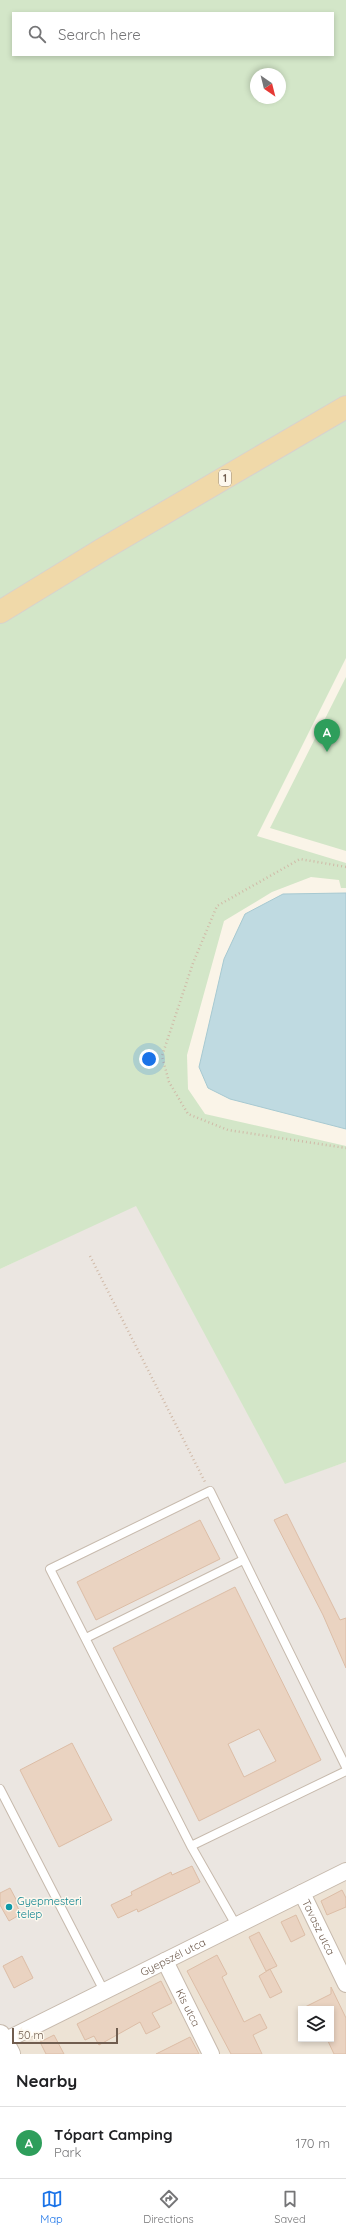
<!DOCTYPE html>
<meta charset="utf-8">
<style>
:root{--surface:#fff;--page:#f2f2f2;--text:#202124;--muted:#757577;--line:#e0e0e0;--accent:#1a73e8}
body{margin:0;font-family:Quicksand,sans-serif;background:var(--page);color:var(--text)}
.controls{position:absolute;right:12px;bottom:12px;display:grid;overflow:hidden;border-radius:0px;box-shadow:0 2px 6px #0003}
.controls button{width:36px;height:36px;display:grid;place-items:center;padding:0;border:0;border-bottom:1px solid var(--line);background:var(--surface);color:var(--text);font:20px sans-serif}
.compass{position:absolute;left:250px;top:68px;width:36px;height:36px;border-radius:50%;background:var(--surface);box-shadow:0 2px 6px #0003;rotate:145deg}
.scale{position:absolute;left:12px;bottom:10px;width:106px;box-sizing:border-box;padding-left:4px;border:2px solid #705d4f;border-top:0;font-size:11px;line-height:14px;white-space:nowrap;color:#705d4f;-webkit-text-stroke:3px #fdf8ee;paint-order:stroke}
.you{position:absolute;left:149px;top:1059px;width:14px;height:14px;margin:-10px;border:3px solid #fff;border-radius:50%;background:#1a73e8;box-shadow:0 0 0 6px #1a73e833}
.badge{display:grid;place-items:center;width:26px;height:26px;border-radius:50%;background:var(--accent);color:#fff;font-size:13px;font-weight:700}
.pin{position:absolute;translate:-50% -33px;filter:drop-shadow(0 1px 2px #0008)}
.pin::after{content:'';position:absolute;top:21px;width:14px;height:12px;background:inherit;clip-path:polygon(0 0,100% 0,50% 100%)}
.list{margin:0;padding:0;list-style:none}
h2{display:flex;justify-content:space-between;align-items:center;height:52px;margin:0;padding:0 16px;font-size:17px}
h2 small{font-size:13px;font-weight:400;color:var(--muted)}
.list li{display:grid;grid-template-columns:26px 1fr auto;gap:12px;align-items:center;box-sizing:border-box;height:72px;padding:0 16px;border-top:1px solid var(--line)}
.list b{display:block;font-size:15px;white-space:nowrap}
.list p{margin:0;font-size:13px;white-space:nowrap;color:var(--muted)}
.list em{font-size:13px;font-style:normal;color:var(--muted)}
.icon{flex:none;width:22px;height:22px;fill:none;stroke:currentColor;stroke-width:2;stroke-linecap:round;stroke-linejoin:round}
.map{position:relative;flex:none;width:346px;height:2054px;overflow:hidden}
.search{position:absolute;background:var(--surface);box-shadow:0 2px 6px #0003;left:12px;right:12px;top:12px;height:44px;display:flex;align-items:center;gap:10px;box-sizing:border-box;padding:0 14px;border-radius:0px;color:var(--muted);font-size:15px}
.sheet{height:124px;background:var(--surface)}
nav{display:flex;justify-content:space-around;align-items:center;box-sizing:border-box;height:56px;border-top:1px solid var(--line);background:var(--surface);font-size:11px;color:var(--muted)}
nav a{display:grid;justify-items:center;gap:2px}
nav .on{color:var(--accent)}
.map>svg:first-child{display:block}
.residential{fill:#ede3d5;fill-rule:evenodd}
.industrial{fill:#ebe6e1}
.green{fill:#d3e6c8;fill-rule:evenodd}
.water{fill:#bfdae1;stroke:#a7c9d1}
.building{fill:#ead3c1;stroke:#dcbda6;fill-rule:evenodd}
.lines{fill:none;stroke-linecap:round;stroke-linejoin:round}
.service-casing{stroke:#c7baad;stroke-width:10}
.minor-casing{stroke:#c7baad;stroke-width:18}
.tertiary-casing{stroke:#c7baad;stroke-width:22}
.primary-casing{stroke:#d7d2ce;stroke-width:24}
.path{stroke:#d0b9a7;stroke-width:2.5;stroke-dasharray:1 3;stroke-linecap:butt}
.service{stroke:#fff;stroke-width:8}
.minor{stroke:#fff;stroke-width:16}
.tertiary{stroke:#fff;stroke-width:20}
.primary{stroke:#f0d9a9;stroke-width:22}
.culture-dot{fill:#0f9aa8;stroke:#fdf8ee;stroke-width:1.5}
.labels{text-anchor:middle;stroke-width:3;stroke-linejoin:round;paint-order:stroke}
.shield{fill:#fdf8ee;stroke:#9a8c7f;stroke-width:1}
.shield-label{font-size:10px;font-weight:bold;fill:#705d4f}
.culture-label{font-size:11px;fill:#0d838f;stroke:#fdf8ee;text-anchor:start}
.street-label{font-size:11px;fill:#705d4f;stroke:#fdf8ee}
</style>
<div class="map">
<svg width="346" height="2054" viewBox="0 0 346 2054">
<rect width="100%" height="100%" fill="#faf4e8"/>
<path class="residential" d="M 346,1866 L 346,2054 L 0,2054 L 0,2041 ZM 301,2009 L 331,2009 L 331,2039 L 301,2039 Z"/>
<path class="industrial" d="M 136,1205 L 285,1483 L 346,1462 L 346,1866 L 0,2041 L 0,1269 Z"/>
<path class="green" d="M 0,0 L 346,0 L 346,658 L 257,836 L 346,863 L 346,888 L 341,888 L 339,880 L 311,877 L 272,892 L 224,921 L 187,1055 L 188,1089 L 205,1114 L 346,1146 L 346,1462 L 285,1484 L 136,1206 L 0,1269 ZM 13,13 L 333,13 L 333,55 L 13,55 ZM 256,74 L 280,74 L 280,98 L 256,98 Z
M 346,677 L 346,851 L 270,828 Z"/>
<path class="water" d="M 346,893 L 346,1129 L 230,1099 L 208,1088 L 199,1067 L 224,959 L 245,914 L 283,894 Z"/>
<path class="building" d="M 287,1514 L 340,1620 L 346,1618 L 346,1668 L 323,1615 L 274,1520 Z
M 200,1520 L 220,1559 L 96,1620 L 77,1582 Z
M 235,1587 L 321,1760 L 199,1821 L 113,1648 ZM 259,1729 L 276,1761 L 244,1777 L 228,1744 Z
M 72,1743 L 112,1820 L 59,1847 L 20,1770 Z
M 192,1866 L 200,1882 L 138,1912 L 137,1909 L 118,1918 L 111,1905 L 132,1895 L 131,1892 L 171,1872 L 172,1875 Z
M 10,1888 L 18,1903 L 16,1904 L 21,1914 L 9,1921 L 0,1905 L 0,1893 Z
M 342,1890 L 346,1898 L 346,1907 L 327,1915 L 321,1901 Z
M 296,1915 L 305,1935 L 291,1942 L 281,1922 Z
M 259,1932 L 277,1966 L 266,1971 L 249,1937 Z
M 217,1955 L 227,1974 L 222,1977 L 244,2022 L 260,2014 L 267,2028 L 253,2035 L 262,2054 L 231,2054 L 187,1971 Z
M 22,1956 L 33,1978 L 14,1988 L 3,1966 Z
M 270,1969 L 282,1992 L 270,1998 L 259,1976 Z
M 161,1981 L 172,2003 L 152,2013 L 160,2027 L 146,2034 L 140,2022 L 99,2045 L 94,2036 L 85,2040 L 77,2024 Z
M 331,1987 L 346,2018 L 346,2054 L 334,2054 L 327,2039 L 331,2039 L 331,2009 L 301,2009 L 331,1994 Z
M 54,2035 L 64,2054 L 46,2054 L 40,2042 Z
M 190,2037 L 199,2054 L 156,2054 Z"/>
<g class="lines">
<g class="service-casing">
<path id="service" d="M 86,1638 L 243,1560
M 0,1789 L 104,1991
M 191,1846 L 346,1771
M 236,1925 L 191,1846 L 50,1569 L 210,1491 L 346,1767"/>
</g>
<g class="minor-casing">
<g id="minor">
<path id="s1" d="M 302,1893 L 346,1984"/>
<path id="s2" d="M 165,1961 L 211,2054"/>
<path id="s3" d="M 0,2043 L 346,1871"/>
</g>
</g>
<g class="tertiary-casing">
<path id="tertiary" d="M 0,2035 L 10,2054"/>
</g>
<g class="primary-casing">
<path id="primary" d="M 0,612 L 103,549 L 346,407"/>
</g>
<path class="path" d="M 346,867 L 300,859 L 217,906 L 193,963 L 162,1056 L 169,1082 L 188,1114 L 228,1130 L 346,1148
M 90,1256 L 205,1482"/>
<use href="#service" class="service"/>
<use href="#minor" class="minor"/>
<use href="#tertiary" class="tertiary"/>
<use href="#primary" class="primary"/>
</g>
<circle class="culture-dot" cx="9" cy="1907" r="4"/>
<g class="labels">
<rect class="shield" x="219" y="470" width="12" height="16" rx="3"/>
<g class="shield-label">
<text x="225" y="482">1</text>
</g>
<g class="culture-label">
<text x="17" y="1905">Gyepmesteri<tspan x="17" dy="13">telep</tspan></text>
</g>
<g class="street-label">
<text dy="4" stroke="none"><textPath href="#s1" startOffset="38">Tavasz utca</textPath></text>
<text dy="4" stroke="none"><textPath href="#s3" startOffset="193">Gyepszél utca</textPath></text>
<text dy="4" stroke="none"><textPath href="#s2" startOffset="52">Kis utca</textPath></text>
</g>
</g>
</svg>
<div class="controls">
<button><svg class="icon" aria-label="layers" viewBox="0 0 24 24"><path d="M12 4l9 5-9 5-9-5zM3 14l9 5 9-5"/></svg></button>
</div>
<svg class="compass" viewBox="-18 -18 36 36"><path d="M0-13l5 13h-10z" fill="#e53935"/><path d="M0 13l5-13h-10z" fill="#757577"/></svg>
<div class="scale">50 m</div>
<div class="you"></div>
<div class="pin badge" style="left:327px;top:752px;background:#2e9e5b">A</div>
<div class="search"><svg class="icon" aria-label="search" viewBox="0 0 24 24"><circle cx="10" cy="10" r="6"/><path d="M15 15l6 6"/></svg>Search here</div>
</div>
<section class="sheet">
<h2>Nearby<small></small></h2>
<ul class="list">
<li><span class="badge" style="background:#2e9e5b">A</span><div><b>Tópart Camping</b><p>Park</p></div><em>170 m</em></li>
</ul>
</section>
<nav>
<a class="on"><svg class="icon" aria-label="map" viewBox="0 0 24 24"><path d="M3 6l6-2 6 2 6-2v14l-6 2-6-2-6 2zM9 4v14M15 6v14"/></svg>Map</a>
<a><svg class="icon" aria-label="directions" viewBox="0 0 24 24"><path d="M12 3l9 9-9 9-9-9zM9 14v-3h6M13 9l2 2-2 2"/></svg>Directions</a>
<a><svg class="icon" aria-label="saved" viewBox="0 0 24 24"><path d="M7 4h10v16l-5-4-5 4z"/></svg>Saved</a>
</nav>
